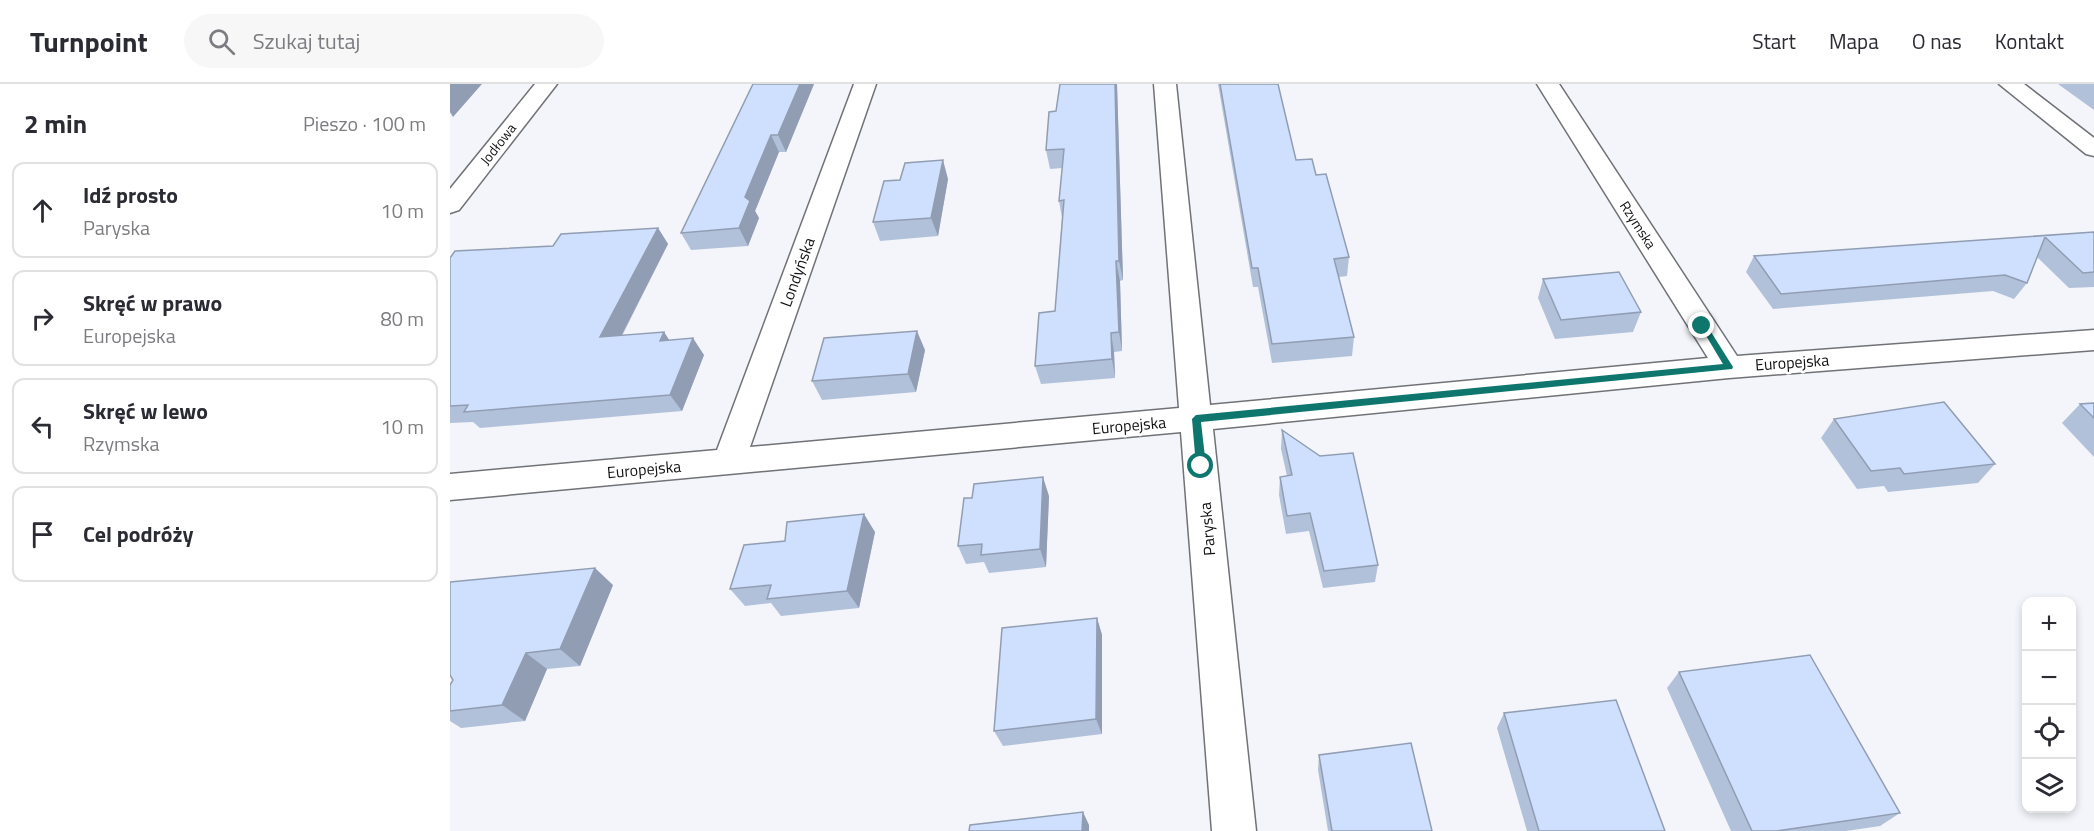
<!DOCTYPE html>
<html lang="pl">
<meta charset="utf-8">
<style>
:root{--surface:#fff;--page:#f7f7f7;--text:#2b2b33;--muted:#7c7c81;--line:#e1e1e2}
body{margin:0;font-family:"Titillium Web",sans-serif;background:var(--page);color:var(--text)}
.controls{position:absolute;right:18px;bottom:18px;display:grid;overflow:hidden;border-radius:12px;box-shadow:0 3px 9px #0003}
.controls button{width:54px;height:54px;display:grid;place-items:center;padding:0;border:0;border-bottom:2px solid var(--line);background:var(--surface);color:var(--text);font:30px sans-serif}
.stop{position:absolute;width:18px;height:18px;margin:-14px;border:4px solid #0f766e;border-radius:50%;background:#fff}
.stop.end{background:#0f766e;border-color:#fff;box-shadow:0 2px 6px #0008}
.list{margin:0;padding:0;list-style:none}
h2{display:flex;justify-content:space-between;align-items:center;height:78px;margin:0;padding:0 24px;font-size:26px}
h2 small{font-size:20px;font-weight:400;color:var(--muted)}
.list li{display:grid;grid-template-columns:39px 1fr auto;gap:18px;align-items:center;box-sizing:border-box;height:96px;margin:0 12px 12px;padding:0 12px;border:2px solid var(--line);border-radius:12px}
.list b{display:block;font-size:22px;white-space:nowrap}
.list p{margin:0;font-size:20px;white-space:nowrap;color:var(--muted)}
.list em{font-size:20px;font-style:normal;color:var(--muted)}
.icon{flex:none;width:33px;height:33px;fill:none;stroke:currentColor;stroke-width:2;stroke-linecap:round;stroke-linejoin:round}
.map{position:relative;flex:none;width:1644px;height:747px;overflow:hidden}
header{display:flex;align-items:center;gap:36px;box-sizing:border-box;height:84px;padding:0 30px;background:var(--surface);border-bottom:2px solid var(--line)}
header strong{font-size:28px}
nav{display:flex;gap:33px;margin-inline-start:auto;font-size:21px}
.search{width:420px;height:54px;background:var(--page);display:flex;align-items:center;gap:15px;box-sizing:border-box;padding:0 21px;border-radius:33px;color:var(--muted);font-size:22px}
main{display:flex}
aside{flex:1;background:var(--surface)}
.map>svg:first-child{display:block}
.lines{fill:none;stroke-linecap:round;stroke-linejoin:round}
.minor-casing{stroke:#707276;stroke-width:3}
.minor{fill:#fff;fill-rule:evenodd}
.wall{fill:#b2c1da}
.shaded-wall{fill:#919db2}
.building{fill:#cfe0fe;stroke:#919db2;stroke-width:1.5}
.route{fill:#0f766e}
.labels{text-anchor:middle;stroke-width:5;stroke-linejoin:round;paint-order:stroke}
.far-street-label{font-size:14px;fill:#111113;stroke:#fff}
.street-label{font-size:16px;fill:#111113;stroke:#fff}
</style>
<header>
<strong>Turnpoint</strong>
<div class="search"><svg class="icon" aria-label="search" viewBox="0 0 24 24"><circle cx="10" cy="10" r="6"/><path d="M15 15l6 6"/></svg>Szukaj tutaj</div>
<nav><a>Start</a><a>Mapa</a><a>O nas</a><a>Kontakt</a></nav>
</header>
<main>
<aside>
<h2>2 min<small>Pieszo · 100 m</small></h2>
<ul class="list">
<li><svg class="icon" aria-label="ahead" viewBox="0 0 24 24"><path d="M12 20V5M6 11l6-6 6 6"/></svg><div><b>Idź prosto</b><p>Paryska</p></div><em>10 m</em></li>
<li><svg class="icon" aria-label="right" viewBox="0 0 24 24"><path d="M7 20v-9h11M14 6l5 5-5 5"/></svg><div><b>Skręć w prawo</b><p>Europejska</p></div><em>80 m</em></li>
<li><svg class="icon" aria-label="left" viewBox="0 0 24 24"><path d="M17 20v-9H6M10 6l-5 5 5 5"/></svg><div><b>Skręć w lewo</b><p>Rzymska</p></div><em>10 m</em></li>
<li><svg class="icon" aria-label="arrive" viewBox="0 0 24 24"><path d="M6 21V4h12l-3 4 3 4H6"/></svg><div><b>Cel podróży</b></div></li>
</ul>
</aside>
<div class="map">
<svg width="1644" height="747" viewBox="0 0 1644 747">
<rect width="100%" height="100%" fill="#f3f5fa"/>
<g class="lines">
<g class="minor-casing">
<path id="minor" d="M 85,0 L 107,0 L 9,126 L 0,129 L 0,105 Z
M 404,0 L 426,0 L 300,363 L 729,324 L 704,0 L 726,0 L 760,321 L 1258,274 L 1087,0 L 1109,0 L 1287,272 L 1644,246 L 1644,266 L 1279,294 L 763,345 L 806,747 L 762,747 L 731,348 L 0,416 L 0,390 L 267,366 Z
M 1549,0 L 1574,0 L 1644,54 L 1644,72 L 1636,70 Z"/>
</g>
<use href="#minor" class="minor"/>
</g>
<path class="wall" d="M 364,0 L 336,68 L 329,68 L 305,127 L 309,134 L 298,162 L 241,166 L 231,149 Z
M 610,0 L 667,0 L 673,196 L 670,197 L 672,267 L 664,268 L 665,294 L 591,300 L 585,282 L 605,227 L 612,134 L 609,117 L 612,84 L 600,85 L 596,66 L 606,27 Z
M 768,0 L 828,0 L 846,76 L 866,91 L 899,173 L 897,192 L 889,193 L 904,253 L 902,272 L 822,279 L 808,203 L 803,203 Z
M 1608,0 L 1644,0 L 1644,26 Z
M 498,95 L 488,152 L 430,157 L 423,138 Z
M 208,144 L 218,160 L 172,252 L 214,248 L 219,256 L 254,271 L 232,327 L 30,344 L 23,338 L 0,339 L 0,174 L 103,162 Z
M 1644,148 L 1644,203 L 1619,204 L 1587,173 L 1577,199 L 1564,215 L 1543,207 L 1323,225 L 1296,188 L 1304,172 Z
M 1093,195 L 1191,228 L 1183,248 L 1105,255 L 1088,214 Z
M 475,266 L 466,308 L 372,316 L 362,297 Z
M 1644,319 L 1644,373 L 1612,339 L 1630,320 Z
M 1384,335 L 1545,380 L 1528,399 L 1438,408 L 1434,402 L 1407,405 L 1371,354 Z
M 832,346 L 928,481 L 925,498 L 873,504 L 859,447 L 836,450 L 829,411 L 830,393 L 837,392 L 831,365 Z
M 599,412 L 596,483 L 539,489 L 534,478 L 516,480 L 508,462 Z
M 425,448 L 409,524 L 331,532 L 321,519 L 295,522 L 280,505 Z
M 163,501 L 130,582 L 97,585 L 75,637 L 11,644 L 0,637 L 0,601 Z
M 647,534 L 652,551 L 652,650 L 553,662 L 544,647 Z
M 1229,588 L 1450,729 L 1430,742 L 1396,747 L 1281,747 L 1217,604 Z
M 1054,629 L 1215,747 L 1077,747 L 1047,644 Z
M 869,671 L 982,747 L 878,747 L 868,686 Z"/>
<path class="shaded-wall" d="M 0,0 L 32,0 L 3,33 L 0,28 Z
M 350,0 L 364,0 L 336,68 L 328,51 Z
M 665,0 L 667,0 L 673,196 L 669,177 Z
M 321,51 L 329,68 L 305,127 L 309,134 L 298,162 L 289,144 L 295,113 Z
M 493,76 L 498,95 L 488,152 L 481,134 Z
M 208,144 L 218,160 L 162,270 L 150,253 Z
M 666,177 L 670,197 L 672,267 L 669,248 Z
M 467,247 L 475,266 L 466,308 L 458,290 Z
M 214,248 L 225,265 L 210,257 Z
M 661,249 L 664,268 L 665,294 L 662,275 Z
M 243,254 L 254,271 L 232,327 L 220,311 Z
M 593,393 L 599,412 L 596,483 L 590,465 Z
M 414,430 L 425,448 L 409,524 L 397,507 Z
M 145,484 L 163,501 L 130,582 L 110,565 Z
M 647,534 L 652,551 L 652,650 L 646,635 Z
M 76,569 L 97,585 L 75,637 L 52,621 Z
M 633,728 L 639,741 L 639,747 L 632,747 Z"/>
<path class="building" d="M 303,0 L 350,0 L 328,51 L 321,51 L 295,113 L 300,117 L 289,144 L 231,149 Z
M 610,0 L 665,0 L 669,177 L 666,177 L 669,248 L 661,249 L 662,275 L 585,282 L 589,229 L 605,227 L 614,116 L 609,117 L 614,65 L 596,66 L 599,28 L 606,27 Z
M 770,0 L 828,0 L 846,76 L 862,75 L 866,91 L 876,90 L 899,173 L 884,175 L 904,253 L 822,260 L 808,184 L 802,184 Z
M 493,76 L 481,134 L 423,138 L 434,97 L 450,96 L 455,79 Z
M 208,144 L 150,253 L 214,248 L 210,257 L 243,254 L 220,311 L 14,328 L 18,321 L 0,322 L 0,174 L 5,167 L 103,162 L 111,150 Z
M 1644,148 L 1644,188 L 1633,189 L 1595,153 L 1577,199 L 1555,191 L 1331,210 L 1304,172 Z
M 1169,188 L 1191,228 L 1111,236 L 1093,195 Z
M 467,247 L 458,290 L 362,297 L 374,254 Z
M 1494,318 L 1545,380 L 1454,390 L 1450,384 L 1421,387 L 1384,335 Z
M 1644,319 L 1644,334 L 1630,320 Z
M 832,346 L 870,372 L 903,369 L 928,481 L 874,487 L 860,429 L 837,432 L 830,393 L 842,391 Z
M 593,393 L 590,465 L 531,471 L 532,460 L 508,462 L 514,414 L 522,414 L 524,400 Z
M 414,430 L 397,507 L 317,515 L 321,501 L 280,505 L 294,461 L 335,457 L 337,438 Z
M 145,484 L 110,565 L 76,569 L 52,621 L 0,627 L 0,601 L 3,596 L 0,591 L 0,498 Z
M 647,534 L 646,635 L 544,647 L 552,544 Z
M 1360,571 L 1450,729 L 1327,747 L 1302,747 L 1229,588 Z
M 1166,616 L 1215,747 L 1089,747 L 1054,629 Z
M 961,659 L 982,747 L 882,747 L 869,671 Z
M 633,728 L 632,747 L 519,747 L 520,741 Z"/>
<path class="route" d="M 1249,240 L 1256,240 L 1283,283 L 1282,285 L 751,338 L 756,382 L 751,386 L 746,382 L 742,335 L 746,331 L 1273,280 Z"/>
<g class="labels">
<g class="far-street-label">
<text transform="translate(48 60) rotate(-52)" y="5">Jodłowa</text>
<text transform="translate(1188 141) rotate(57)" y="5">Rzymska</text>
</g>
<g class="street-label">
<text transform="translate(347 188) rotate(-70)" y="6">Londyńska</text>
<text transform="translate(1342 278) rotate(-4)" y="6">Europejska</text>
<text transform="translate(679 341) rotate(-5)" y="6">Europejska</text>
<text transform="translate(194 385) rotate(-5)" y="6">Europejska</text>
<text transform="translate(757 445) rotate(-95)" y="6">Paryska</text>
</g>
</g>
</svg>
<div class="controls">
<button>+</button>
<button>−</button>
<button><svg class="icon" aria-label="locate" viewBox="0 0 24 24"><circle cx="12" cy="12" r="6"/><path d="M12 2v4M12 18v4M2 12h4M18 12h4"/></svg></button>
<button><svg class="icon" aria-label="layers" viewBox="0 0 24 24"><path d="M12 4l9 5-9 5-9-5zM3 14l9 5 9-5"/></svg></button>
</div>
<div class="stop" style="left:751px;top:382px"></div>
<div class="stop end" style="left:1252px;top:242px"></div>
</div>
</main>
